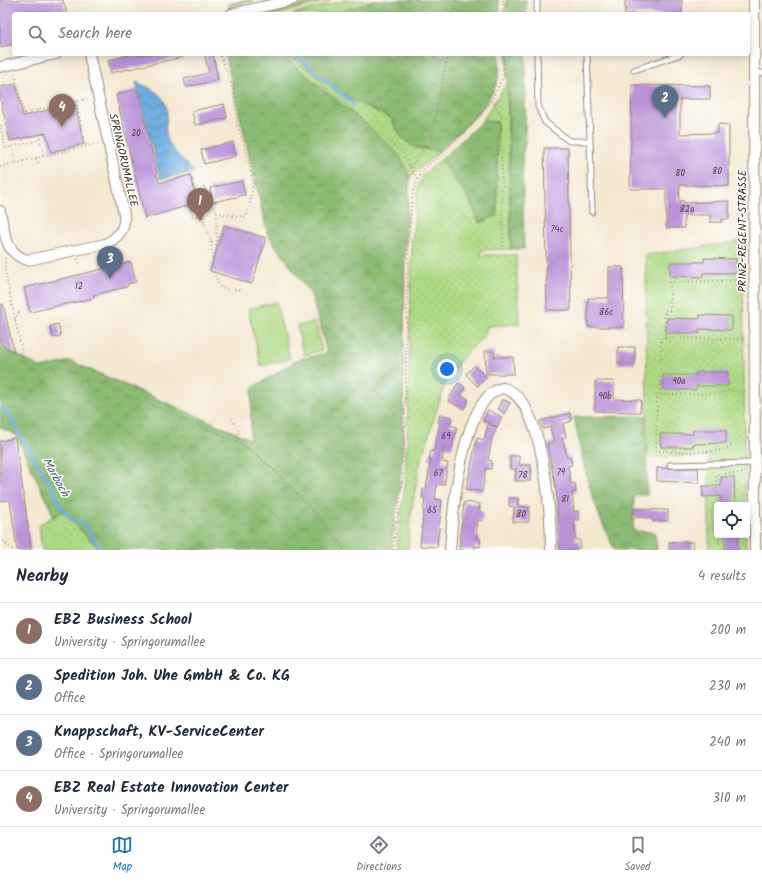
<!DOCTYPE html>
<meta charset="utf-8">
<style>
:root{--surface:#fff;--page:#f2f2f3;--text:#1f2937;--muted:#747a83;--line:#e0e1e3;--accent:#1f6fb2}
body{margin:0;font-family:Kalam,sans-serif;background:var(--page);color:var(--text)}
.controls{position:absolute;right:12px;bottom:12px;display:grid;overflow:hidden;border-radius:4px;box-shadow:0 2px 10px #0003}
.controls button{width:36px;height:36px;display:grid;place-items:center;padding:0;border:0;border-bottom:1px solid var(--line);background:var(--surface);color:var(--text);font:20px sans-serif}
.you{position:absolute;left:447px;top:369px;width:14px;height:14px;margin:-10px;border:3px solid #fff;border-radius:50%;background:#1a73e8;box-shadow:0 0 0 6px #1a73e833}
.badge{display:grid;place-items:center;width:26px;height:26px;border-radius:50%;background:var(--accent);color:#fff;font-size:13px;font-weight:700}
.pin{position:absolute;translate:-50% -33px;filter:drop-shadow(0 1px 2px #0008)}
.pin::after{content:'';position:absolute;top:21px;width:14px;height:12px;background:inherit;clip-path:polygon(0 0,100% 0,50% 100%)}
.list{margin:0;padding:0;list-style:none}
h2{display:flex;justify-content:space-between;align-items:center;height:52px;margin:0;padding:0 16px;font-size:17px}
h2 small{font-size:13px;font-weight:400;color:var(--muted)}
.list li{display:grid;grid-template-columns:26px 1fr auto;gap:12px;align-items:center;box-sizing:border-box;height:56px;padding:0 16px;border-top:1px solid var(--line)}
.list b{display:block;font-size:15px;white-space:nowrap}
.list p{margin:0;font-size:13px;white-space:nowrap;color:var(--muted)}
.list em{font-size:13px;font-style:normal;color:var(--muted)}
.icon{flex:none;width:22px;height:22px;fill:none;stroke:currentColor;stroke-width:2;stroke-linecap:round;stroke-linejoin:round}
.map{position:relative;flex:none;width:762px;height:550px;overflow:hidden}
.search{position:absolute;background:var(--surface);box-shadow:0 2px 10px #0003;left:12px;right:12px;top:12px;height:44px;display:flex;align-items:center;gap:10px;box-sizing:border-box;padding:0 14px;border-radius:4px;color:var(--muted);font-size:15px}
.sheet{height:276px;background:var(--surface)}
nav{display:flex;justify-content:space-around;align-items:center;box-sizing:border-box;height:56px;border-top:1px solid var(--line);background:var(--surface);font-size:11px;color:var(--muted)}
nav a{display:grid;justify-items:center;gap:2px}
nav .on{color:var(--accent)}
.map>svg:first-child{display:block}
.grass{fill:url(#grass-dots);stroke:#758252}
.forest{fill:url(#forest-crowns);stroke:#637248}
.pitch{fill:#afda85;stroke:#758252}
.water{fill:url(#water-waves);stroke:#546b7f}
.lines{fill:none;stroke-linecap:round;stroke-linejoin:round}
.stream{stroke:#6dace0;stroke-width:3}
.building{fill:#b992d8}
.service-casing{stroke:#988978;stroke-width:7}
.minor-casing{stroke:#988978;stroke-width:12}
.path{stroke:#988978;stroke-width:1.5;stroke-dasharray:1 3;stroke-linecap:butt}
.service{stroke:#fff;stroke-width:5}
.minor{stroke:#fff;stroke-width:10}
.labels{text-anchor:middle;stroke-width:3;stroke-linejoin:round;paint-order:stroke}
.number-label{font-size:9px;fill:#5a444c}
.street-label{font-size:11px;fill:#3b2a1e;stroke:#fff}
.water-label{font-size:12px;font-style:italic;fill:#4f5e6c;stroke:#fff}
</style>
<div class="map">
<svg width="762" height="550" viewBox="0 0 762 550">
<defs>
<pattern id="grass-dots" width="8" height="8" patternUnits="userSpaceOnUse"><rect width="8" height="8" fill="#afda85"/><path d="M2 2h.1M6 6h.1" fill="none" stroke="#97bb72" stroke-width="1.8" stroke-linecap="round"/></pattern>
<pattern id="forest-crowns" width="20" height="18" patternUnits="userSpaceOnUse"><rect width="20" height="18" fill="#8bba72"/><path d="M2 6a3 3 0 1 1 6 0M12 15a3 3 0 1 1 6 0" fill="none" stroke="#73975d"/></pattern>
<pattern id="water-waves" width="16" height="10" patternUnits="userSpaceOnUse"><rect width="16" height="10" fill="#6dace0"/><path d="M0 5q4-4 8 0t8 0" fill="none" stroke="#5b8cb5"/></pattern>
</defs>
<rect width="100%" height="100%" fill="#fff"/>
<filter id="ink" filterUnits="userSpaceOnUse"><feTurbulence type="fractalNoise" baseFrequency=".025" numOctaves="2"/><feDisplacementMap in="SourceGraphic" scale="8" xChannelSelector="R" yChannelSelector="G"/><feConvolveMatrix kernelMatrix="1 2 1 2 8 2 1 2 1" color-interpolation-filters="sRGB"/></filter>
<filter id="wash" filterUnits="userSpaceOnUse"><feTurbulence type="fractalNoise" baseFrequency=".012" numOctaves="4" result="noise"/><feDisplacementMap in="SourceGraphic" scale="16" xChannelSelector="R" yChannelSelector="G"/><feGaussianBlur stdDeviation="0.9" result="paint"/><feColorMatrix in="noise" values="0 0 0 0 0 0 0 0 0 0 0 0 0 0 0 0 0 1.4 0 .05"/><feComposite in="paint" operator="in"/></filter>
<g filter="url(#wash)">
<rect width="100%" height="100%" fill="#f4e8d1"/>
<path class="grass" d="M 246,0 L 254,1 L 228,6 L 230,4 Z
M 323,0 L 331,0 L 278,14 L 266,14 Z
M 346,0 L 376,0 L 336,14 L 293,14 Z
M 282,54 L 292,54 L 338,93 L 391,118 L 396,129 L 416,148 L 439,151 L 410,177 L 400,156 L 370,128 L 290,62 Z
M 507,83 L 511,249 L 481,250 L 481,255 L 516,255 L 519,324 L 487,326 L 485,335 L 460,360 L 445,384 L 419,467 L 410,519 L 408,550 L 396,550 L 406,479 L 412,239 L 418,187 L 423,175 L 441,160 L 468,197 L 480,223 L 486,220 L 497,122 L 482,121 Z
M 743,241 L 745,505 L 717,505 L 717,535 L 746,535 L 746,550 L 709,550 L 709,456 L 647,457 L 646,255 Z
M 62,511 L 100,550 L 42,550 L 39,525 Z"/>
<path class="forest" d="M 376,0 L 499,0 L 500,14 L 336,14 Z
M 506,0 L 526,0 L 526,14 L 506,14 Z
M 225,54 L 282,54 L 290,62 L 370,128 L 400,156 L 410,177 L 405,252 L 403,439 L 400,484 L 391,550 L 100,550 L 63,511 L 54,517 L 16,435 L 0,427 L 0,346 L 41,368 L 70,361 L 250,439 L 252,388 L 297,360 L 327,353 L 311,294 L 268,235 Z
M 292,54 L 500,54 C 499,62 500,72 498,79 C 489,109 460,131 439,151 L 416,148 L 402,138 L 391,118 L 338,93 Z
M 507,54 L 526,54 L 525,144 L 522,154 L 524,249 L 511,249 Z
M 482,121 L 497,122 L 497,216 L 480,223 L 468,197 L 441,160 Z
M 646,416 L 647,495 L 634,495 L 633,531 L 655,532 L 657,550 L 615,550 C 593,509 582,462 574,417 Z"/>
<path class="pitch" d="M 276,302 L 290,359 L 261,366 L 248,309 Z
M 315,322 L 322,350 L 304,355 L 297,326 Z"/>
<path class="water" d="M 136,82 C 151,88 167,95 167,113 C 167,121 164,130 167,138 C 171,151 185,162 194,172 L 160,179 Z"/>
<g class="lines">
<path class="stream" d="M 295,54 L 353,104
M 0,406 L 6,411 L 43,472 L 66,514 L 72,519 L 85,525 L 101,550"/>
</g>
<g id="blocks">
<path class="building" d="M 0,0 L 63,0 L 67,14 L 14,14 L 14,44 L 0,47 Z
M 625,0 L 682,0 L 682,14 L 625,14 Z
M 133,54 L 183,54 L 183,57 L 111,73 L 108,60 Z
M 204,54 L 213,54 L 218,80 L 186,87 L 184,79 L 209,73 Z
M 16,84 L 23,116 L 75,104 L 84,144 L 51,152 L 46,133 L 10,141 L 0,97 L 0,87 Z
M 632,85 L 710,86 L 710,99 L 680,99 L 680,134 L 718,133 L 718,124 L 729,125 L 729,186 L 680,185 L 679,201 L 684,201 L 684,203 L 729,201 L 729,219 L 722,219 L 722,222 L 710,222 L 710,215 L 684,215 L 684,228 L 666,228 L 666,189 L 630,189 Z
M 137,89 L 159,183 L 191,175 L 197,203 L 145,218 L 116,95 Z
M 224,104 L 227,118 L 195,125 L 192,111 Z
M 233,142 L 236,156 L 204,164 L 201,150 Z
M 544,148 L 568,148 L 571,310 L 547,310 Z
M 242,181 L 245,195 L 213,202 L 210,188 Z
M 224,225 L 266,238 L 252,284 L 210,271 Z
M 704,258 L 736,259 L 736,273 L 703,273 L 703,277 L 670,276 L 670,262 L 704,262 Z
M 131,262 L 136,282 L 127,284 L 127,287 L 93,295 L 94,298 L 30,312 L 24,288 Z
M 609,267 L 623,267 L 624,327 L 588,327 L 588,298 L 609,298 Z
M 3,304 L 14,352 L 0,343 L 0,305 Z
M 700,315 L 732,316 L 732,330 L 699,329 L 700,333 L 666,333 L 667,318 L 700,319 Z
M 58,324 L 61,336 L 53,338 L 50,326 Z
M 618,347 L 635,347 L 635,364 L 618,364 Z
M 485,351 L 494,351 L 494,357 L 513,357 L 514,374 L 486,374 Z
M 474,366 L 487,377 L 477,386 L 466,374 Z
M 696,372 L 728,372 L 728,386 L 696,386 L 696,390 L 663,390 L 663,375 L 696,375 Z
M 595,381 L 614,381 L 614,399 L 641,400 L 640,412 L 595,411 Z
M 458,383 L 465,388 L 461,395 L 468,399 L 468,402 L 464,409 L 448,401 Z
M 502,399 L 510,403 L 504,414 L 498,408 Z
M 488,410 L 502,417 L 497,427 L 483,420 Z
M 570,413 L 572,421 L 563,424 L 566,437 L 562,438 L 567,457 L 570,456 L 571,461 L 572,465 L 568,466 L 571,484 L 575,483 L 576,492 L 572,492 L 574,512 L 578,511 L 579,520 L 574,520 L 576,540 L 580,540 L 580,548 L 576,548 L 576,550 L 560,550 L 556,488 L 547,444 L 554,442 L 550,427 L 543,429 L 540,421 Z
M 440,414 L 452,417 L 450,425 L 457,427 L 452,448 L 444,447 L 442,462 L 448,463 L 444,485 L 437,484 L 435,499 L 442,500 L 437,547 L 420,546 L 425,498 L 422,498 L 423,489 L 426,489 L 431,460 L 429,460 L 431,451 L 434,451 L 440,423 L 438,422 Z
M 488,425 L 497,427 L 492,438 L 488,460 L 492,461 L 491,469 L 486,468 L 482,492 L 466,489 L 477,438 L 484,440 Z
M 693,430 L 726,430 L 726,443 L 693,444 L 693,447 L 661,447 L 660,434 L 693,434 Z
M 15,438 L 25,504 L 31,550 L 17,550 L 10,500 L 0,501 L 0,441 Z
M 510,456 L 519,456 L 519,465 L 531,465 L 531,481 L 515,481 L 516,469 L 510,469 Z
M 657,468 L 698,468 L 699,483 L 657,481 Z
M 721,477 L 734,477 L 735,505 L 721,505 L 721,496 L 703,497 L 703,486 L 721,486 Z
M 509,498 L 518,498 L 518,506 L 529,507 L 529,522 L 513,522 L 514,506 L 509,506 Z
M 464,502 L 480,504 L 479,511 L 483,512 L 482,521 L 478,520 L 476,538 L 480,538 L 480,547 L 475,546 L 475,550 L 459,550 Z
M 634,509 L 668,510 L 668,521 L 652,521 L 652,518 L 634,517 Z
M 725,535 L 738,535 L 738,550 L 725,550 Z
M 669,542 L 693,542 L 692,550 L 669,550 Z"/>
</g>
</g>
<g filter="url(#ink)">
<use href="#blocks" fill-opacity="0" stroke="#988978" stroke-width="1"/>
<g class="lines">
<g class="service-casing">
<path id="service" d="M 537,0 L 537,14
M 537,54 L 538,106 L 545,122 L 569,141 L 590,141 L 587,54
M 634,70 L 681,54
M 754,73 L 762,73
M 590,141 L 592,212
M 670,465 L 755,463"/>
</g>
<g class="minor-casing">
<path id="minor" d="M 754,0 L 755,550
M 231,14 L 292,0
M 0,67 L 56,54
M 0,211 C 4,230 5,255 28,260 L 105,244 C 118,238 126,229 124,214 L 89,54
M 450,550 C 452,516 462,395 503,388 C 544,397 551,515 551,550"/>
</g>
<path class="path" d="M 503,0 L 503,14
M 450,14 L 455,8
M 455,14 L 456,0
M 288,54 L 317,80 L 403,153 L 417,180
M 15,74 L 24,113 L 87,99
M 76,101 L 86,146
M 491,101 L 501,113 L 503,247
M 6,125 L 0,126 L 6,148 L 40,140
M 39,134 L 44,156
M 12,146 L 16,162
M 38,163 L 36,158 L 100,143
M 0,167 L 36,158
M 410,167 L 430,143 L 448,54
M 202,215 L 204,186 L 217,213
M 192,217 L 202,215 L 211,241 L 216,245 L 218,238 L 216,233 L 217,213 L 246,217 L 250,205 L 253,181 L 246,150 L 237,125 L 235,98 L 231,84 L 220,54
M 211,242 L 212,262
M 5,258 L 5,271 L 24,362 L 33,369 L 56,366 L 67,368 L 237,442 C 264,457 276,472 297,494 C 313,511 331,530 344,550
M 78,259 L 80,265
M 213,272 L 221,289 L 240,290
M 15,320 L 19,312
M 665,338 L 665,310 L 670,310 L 670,282 L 745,280
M 660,394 L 661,338 L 745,339
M 232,419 L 239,431 L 237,442
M 731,446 C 723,455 670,451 656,451 L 657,395 L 724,393 L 728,390 L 745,391
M 717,505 L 716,474 L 745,473
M 719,535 L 719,550
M 3,541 L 13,550
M 393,550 L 404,469 L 408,246 L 413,192 L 421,172 L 468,128 L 491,101 L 504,75 L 503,54"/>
<use href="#service" class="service"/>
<use href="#minor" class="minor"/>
</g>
</g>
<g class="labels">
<g class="number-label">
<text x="136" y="136">20</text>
<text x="717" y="174">80</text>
<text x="680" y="176">80</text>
<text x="687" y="212">82a</text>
<text x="557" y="232">74c</text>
<text x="79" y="289">12</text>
<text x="606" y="315">86c</text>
<text x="679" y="384">90a</text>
<text x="605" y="399">90b</text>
<text x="446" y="439">69</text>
<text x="561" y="475">79</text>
<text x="438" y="476">67</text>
<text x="523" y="478">78</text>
<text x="565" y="502">81</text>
<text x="432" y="513">65</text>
<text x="521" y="517">80</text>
</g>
<g class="street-label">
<text transform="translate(124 160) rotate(77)" y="4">SPRINGORUMALLEE</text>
<text transform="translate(742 231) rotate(-90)" y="4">PRINZ-REGENT-STRASSE</text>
</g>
<g class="water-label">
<text transform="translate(56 477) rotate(61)" y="4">Marbach</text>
</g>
</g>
</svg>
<div class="controls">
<button><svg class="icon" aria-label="locate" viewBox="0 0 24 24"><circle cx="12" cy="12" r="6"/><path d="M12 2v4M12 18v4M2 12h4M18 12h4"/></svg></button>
</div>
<div class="you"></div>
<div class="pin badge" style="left:200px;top:221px;background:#8d6e63">1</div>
<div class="pin badge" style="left:665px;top:118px;background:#5c6f8a">2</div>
<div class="pin badge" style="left:110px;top:279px;background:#5c6f8a">3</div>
<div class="pin badge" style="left:62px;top:127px;background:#8d6e63">4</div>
<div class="search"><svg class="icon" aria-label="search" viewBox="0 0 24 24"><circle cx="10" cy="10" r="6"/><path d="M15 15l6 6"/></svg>Search here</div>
</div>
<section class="sheet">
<h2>Nearby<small>4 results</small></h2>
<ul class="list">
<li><span class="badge" style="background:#8d6e63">1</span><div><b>EBZ Business School</b><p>University · Springorumallee</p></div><em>200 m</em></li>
<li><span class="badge" style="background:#5c6f8a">2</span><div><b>Spedition Joh. Uhe GmbH &amp; Co. KG</b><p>Office</p></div><em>230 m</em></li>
<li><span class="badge" style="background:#5c6f8a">3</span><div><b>Knappschaft, KV-ServiceCenter</b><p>Office · Springorumallee</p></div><em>240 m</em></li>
<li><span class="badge" style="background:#8d6e63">4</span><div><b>EBZ Real Estate Innovation Center</b><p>University · Springorumallee</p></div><em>310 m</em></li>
</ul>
</section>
<nav>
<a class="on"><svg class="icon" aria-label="map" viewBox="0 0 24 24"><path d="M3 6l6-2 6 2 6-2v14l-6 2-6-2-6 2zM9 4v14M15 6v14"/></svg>Map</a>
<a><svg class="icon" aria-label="directions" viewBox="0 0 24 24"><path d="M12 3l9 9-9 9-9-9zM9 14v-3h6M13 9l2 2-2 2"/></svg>Directions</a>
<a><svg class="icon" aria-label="saved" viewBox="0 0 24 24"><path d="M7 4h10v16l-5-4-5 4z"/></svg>Saved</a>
</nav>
